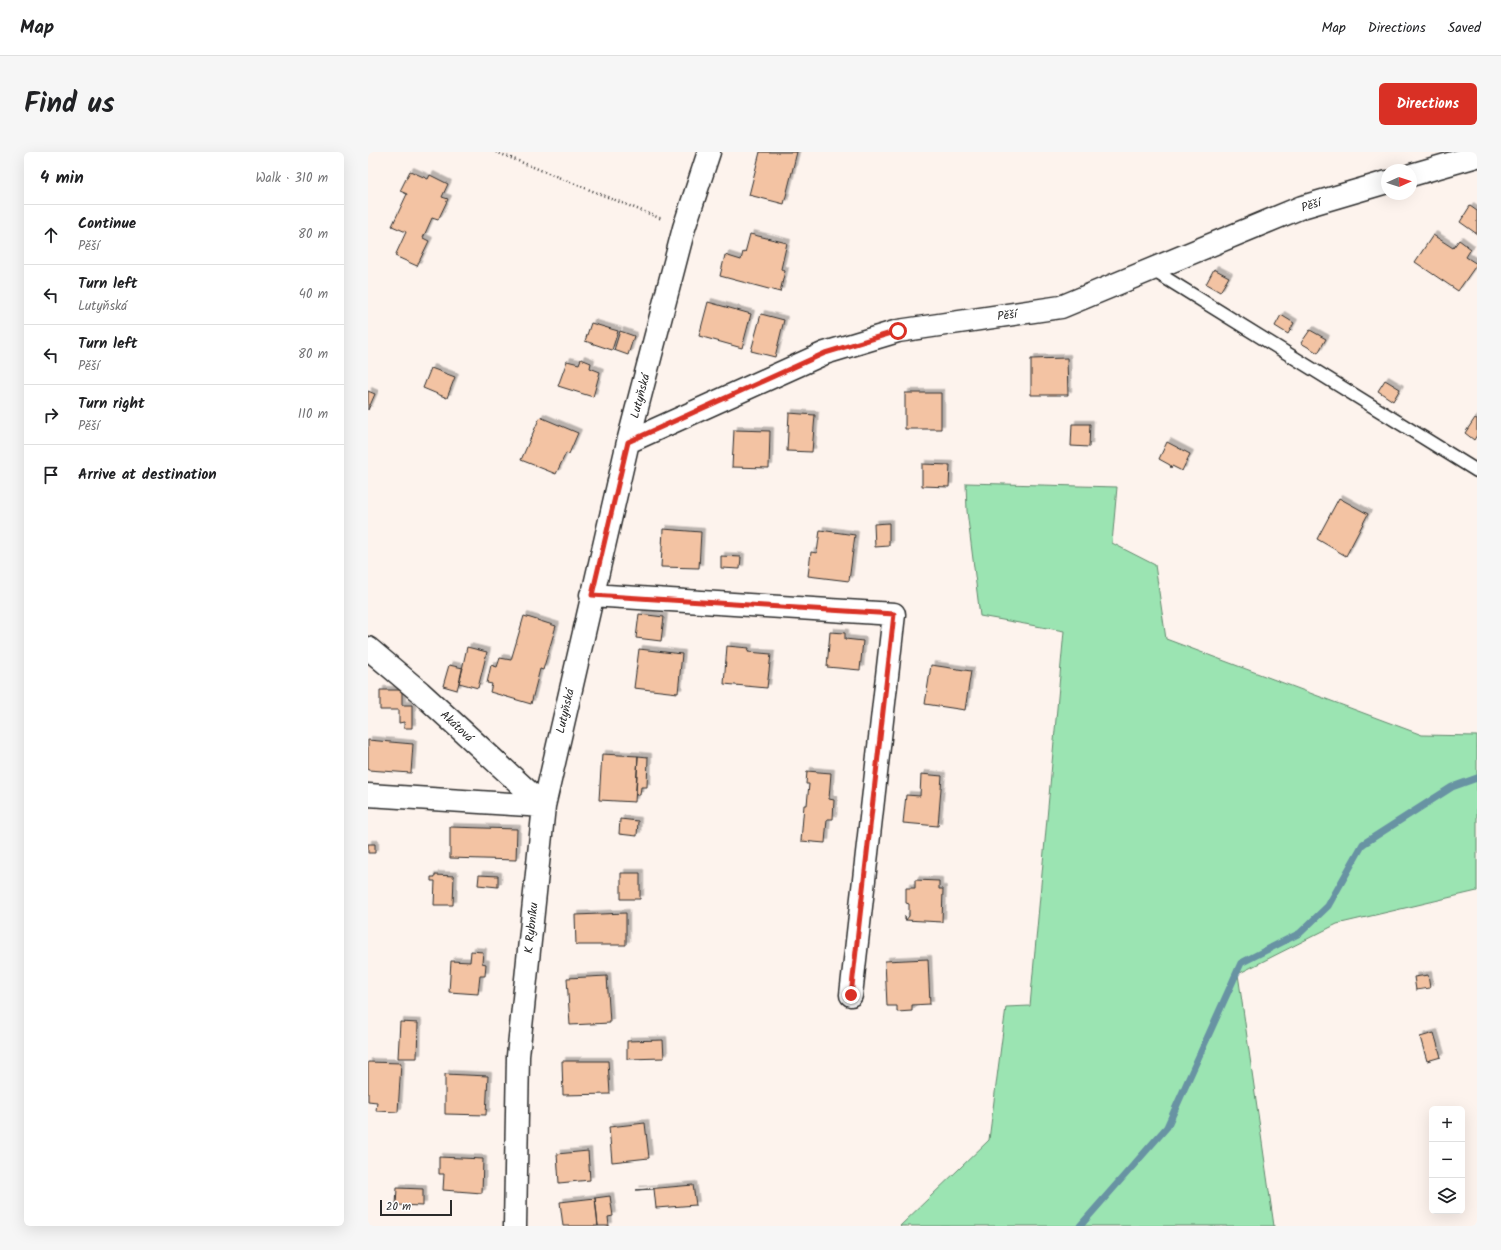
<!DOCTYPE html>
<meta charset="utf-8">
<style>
:root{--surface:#fff;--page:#f6f6f6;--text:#202124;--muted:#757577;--line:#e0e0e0;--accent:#d93025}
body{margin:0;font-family:Kalam,sans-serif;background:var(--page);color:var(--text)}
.controls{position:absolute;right:12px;bottom:12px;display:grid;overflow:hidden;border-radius:6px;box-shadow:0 4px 16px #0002}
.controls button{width:36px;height:36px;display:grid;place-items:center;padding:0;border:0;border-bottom:1px solid var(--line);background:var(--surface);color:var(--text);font:20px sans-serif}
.compass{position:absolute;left:1013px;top:12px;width:36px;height:36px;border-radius:50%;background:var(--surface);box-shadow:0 4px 16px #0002;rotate:87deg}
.scale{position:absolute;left:12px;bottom:10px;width:72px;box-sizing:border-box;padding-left:4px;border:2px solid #2b2b2b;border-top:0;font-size:11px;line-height:14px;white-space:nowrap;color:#2b2b2b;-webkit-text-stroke:3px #fff;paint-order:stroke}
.stop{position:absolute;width:12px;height:12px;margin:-9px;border:3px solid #d93025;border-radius:50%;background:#fff}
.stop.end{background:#d93025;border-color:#fff;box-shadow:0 1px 4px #0008}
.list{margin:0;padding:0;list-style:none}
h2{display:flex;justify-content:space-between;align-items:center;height:52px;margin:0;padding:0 16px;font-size:17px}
h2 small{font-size:13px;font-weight:400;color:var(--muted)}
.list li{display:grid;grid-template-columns:26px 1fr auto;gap:12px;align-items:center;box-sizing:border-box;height:60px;padding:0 16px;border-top:1px solid var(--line)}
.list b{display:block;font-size:15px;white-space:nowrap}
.list p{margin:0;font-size:13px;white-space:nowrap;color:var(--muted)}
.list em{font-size:13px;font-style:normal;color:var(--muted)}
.icon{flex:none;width:22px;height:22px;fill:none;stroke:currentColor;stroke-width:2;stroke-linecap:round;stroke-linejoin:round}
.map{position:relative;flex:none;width:1109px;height:1074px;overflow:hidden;border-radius:6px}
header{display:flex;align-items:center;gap:24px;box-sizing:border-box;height:56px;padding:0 20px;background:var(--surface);border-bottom:1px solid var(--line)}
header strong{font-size:19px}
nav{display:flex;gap:22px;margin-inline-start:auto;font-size:14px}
.intro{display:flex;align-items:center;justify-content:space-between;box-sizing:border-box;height:96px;padding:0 24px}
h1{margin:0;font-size:28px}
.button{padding:10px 18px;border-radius:6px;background:var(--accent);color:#fff;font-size:14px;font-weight:700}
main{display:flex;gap:24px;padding:0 24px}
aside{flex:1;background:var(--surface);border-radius:6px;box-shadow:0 4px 16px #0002}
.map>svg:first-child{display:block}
.green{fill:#9be4b2;stroke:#63886e}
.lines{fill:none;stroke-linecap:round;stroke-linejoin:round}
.stream{stroke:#6893a3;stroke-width:7}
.building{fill:#f3c3a3;stroke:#2b2b2b;filter:url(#shadow)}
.service-casing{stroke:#2b2b2b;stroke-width:15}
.minor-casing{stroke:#2b2b2b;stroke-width:25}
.path{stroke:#2b2b2b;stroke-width:2.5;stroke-dasharray:1 3;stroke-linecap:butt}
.service{stroke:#fff;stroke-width:12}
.minor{stroke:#fff;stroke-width:22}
.route{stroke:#d93025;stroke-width:5}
.labels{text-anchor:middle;stroke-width:4;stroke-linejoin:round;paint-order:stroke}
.street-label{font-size:12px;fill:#2b2b2b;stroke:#fff}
</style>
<header>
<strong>Map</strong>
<nav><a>Map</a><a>Directions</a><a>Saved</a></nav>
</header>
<div class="intro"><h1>Find us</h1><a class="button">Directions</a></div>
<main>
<aside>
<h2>4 min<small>Walk · 310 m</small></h2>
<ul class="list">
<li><svg class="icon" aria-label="ahead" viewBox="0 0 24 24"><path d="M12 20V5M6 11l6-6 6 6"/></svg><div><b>Continue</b><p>Pěší</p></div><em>80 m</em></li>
<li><svg class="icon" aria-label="left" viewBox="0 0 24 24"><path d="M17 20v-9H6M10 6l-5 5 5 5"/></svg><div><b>Turn left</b><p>Lutyňská</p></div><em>40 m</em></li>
<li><svg class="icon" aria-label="left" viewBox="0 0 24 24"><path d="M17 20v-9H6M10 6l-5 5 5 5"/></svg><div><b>Turn left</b><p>Pěší</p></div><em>80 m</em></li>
<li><svg class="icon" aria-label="right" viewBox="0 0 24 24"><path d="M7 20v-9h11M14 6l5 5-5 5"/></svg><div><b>Turn right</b><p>Pěší</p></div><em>110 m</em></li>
<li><svg class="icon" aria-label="arrive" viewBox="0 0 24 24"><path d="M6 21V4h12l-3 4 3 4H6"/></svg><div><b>Arrive at destination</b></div></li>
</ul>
</aside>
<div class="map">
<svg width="1109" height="1074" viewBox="0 0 1109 1074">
<defs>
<filter id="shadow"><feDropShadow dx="3.5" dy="-3.5" stdDeviation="0" flood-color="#0004"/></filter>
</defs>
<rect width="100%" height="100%" fill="#fdf3ed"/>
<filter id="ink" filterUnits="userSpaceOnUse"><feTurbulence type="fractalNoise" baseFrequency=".025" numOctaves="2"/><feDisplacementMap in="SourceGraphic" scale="8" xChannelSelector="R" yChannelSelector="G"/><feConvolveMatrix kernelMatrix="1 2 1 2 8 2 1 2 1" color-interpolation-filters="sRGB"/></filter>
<g filter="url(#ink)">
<path class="green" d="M 598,331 L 749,335 L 744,391 L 787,413 L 798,487 L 1054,583 L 1109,584 L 1109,739 L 969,772 L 870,822 L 906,1074 L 532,1074 L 621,988 L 638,855 L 662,854 L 696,479 L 612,464 L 599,359 Z"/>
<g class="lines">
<path class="stream" d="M 712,1074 L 799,975 L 873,811 L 932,781 L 960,754 L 995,692 L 1084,635 L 1109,626"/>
</g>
<path class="building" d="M 392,0 L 429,0 L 416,52 L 381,43 Z
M 42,19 L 60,27 L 62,23 L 80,32 L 74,45 L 80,47 L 70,68 L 64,66 L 55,86 L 61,89 L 49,114 L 27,104 L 38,80 L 24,74 L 39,42 L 32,39 Z
M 1102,54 L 1109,59 L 1109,82 L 1092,70 Z
M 382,82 L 419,91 L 413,117 L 417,119 L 412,140 L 352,124 L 357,103 L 373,108 L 375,100 L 377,101 Z
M 1065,83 L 1085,96 L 1091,88 L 1103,97 L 1098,105 L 1109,112 L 1090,139 L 1047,110 Z
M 846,117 L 861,125 L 852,140 L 838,132 Z
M 340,150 L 383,162 L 374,196 L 331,184 Z
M 393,162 L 416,168 L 407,205 L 383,199 Z
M 913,163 L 926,171 L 920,182 L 907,174 Z
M 223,171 L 250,179 L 244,198 L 217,189 Z
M 942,178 L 958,187 L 950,201 L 933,191 Z
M 252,179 L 266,184 L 260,203 L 246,198 Z
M 699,206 L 700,243 L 663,243 L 663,207 Z
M 213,207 L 223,211 L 222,216 L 232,220 L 225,245 L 190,234 L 199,209 L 211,212 Z
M 63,216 L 87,225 L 79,246 L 55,236 Z
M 1017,228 L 1032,237 L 1025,249 L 1010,239 Z
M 0,239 L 7,242 L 0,258 Z
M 537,241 L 573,241 L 573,277 L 537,277 Z
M 421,261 L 447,263 L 444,300 L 419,299 Z
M 172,265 L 210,281 L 201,302 L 198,301 L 188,322 L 153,308 Z
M 1107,266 L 1109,267 L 1109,283 L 1106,288 L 1097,281 Z
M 704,272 L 722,272 L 721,295 L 703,294 Z
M 366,278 L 402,279 L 401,316 L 364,315 Z
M 799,290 L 822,302 L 814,319 L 804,314 L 803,316 L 802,313 L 791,307 Z
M 554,312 L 582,313 L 581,335 L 554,334 Z
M 971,346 L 1000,362 L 978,404 L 949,387 Z
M 521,371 L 521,394 L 507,395 L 506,372 Z
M 295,377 L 333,380 L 331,416 L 293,415 Z
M 452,378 L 487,383 L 481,429 L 440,424 L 443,400 L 449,401 Z
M 353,404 L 373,405 L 372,417 L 353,416 Z
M 271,462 L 296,465 L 293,489 L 268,486 Z
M 156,464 L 188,474 L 175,518 L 172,517 L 163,552 L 122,540 L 124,532 L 119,531 L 123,513 L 129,515 L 132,506 L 143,508 Z
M 462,480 L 477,481 L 477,487 L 495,489 L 492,518 L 459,515 Z
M 359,494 L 381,496 L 380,500 L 403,502 L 399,536 L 356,532 Z
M 99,495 L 119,500 L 110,536 L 91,531 Z
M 271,497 L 314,502 L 310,541 L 266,536 Z
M 81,513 L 95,516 L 89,538 L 75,534 Z
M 563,513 L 603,519 L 597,558 L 557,552 Z
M 12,538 L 34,538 L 34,553 L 44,553 L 44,576 L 36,576 L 36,570 L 31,571 L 31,558 L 12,558 Z
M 0,588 L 45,592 L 43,621 L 0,618 Z
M 234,602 L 270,604 L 267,650 L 231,648 Z
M 270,604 L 280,605 L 279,635 L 273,635 L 272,643 L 268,643 Z
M 439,619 L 463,621 L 461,647 L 466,648 L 465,667 L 459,667 L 457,691 L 433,689 L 436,653 L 439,653 L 441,632 L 438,632 Z
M 553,622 L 574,624 L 570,674 L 535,671 L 538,643 L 552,644 Z
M 252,667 L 270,669 L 269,684 L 251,682 Z
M 82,675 L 149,677 L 148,708 L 82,706 Z
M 0,692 L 7,692 L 7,701 L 0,701 Z
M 253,721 L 272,721 L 272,747 L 253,747 Z
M 67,723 L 86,724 L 85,753 L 66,753 L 67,729 L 63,729 L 63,725 L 67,725 Z
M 111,723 L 130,724 L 130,735 L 110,733 Z
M 547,728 L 571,729 L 571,737 L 575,737 L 574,770 L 537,768 L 537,764 L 538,768 L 541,764 L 541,752 L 538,751 L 538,736 L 547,736 Z
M 258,761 L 258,793 L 208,793 L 207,763 Z
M 103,799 L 115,800 L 114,811 L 118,812 L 117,824 L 112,824 L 110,842 L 81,840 L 83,809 L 102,810 Z
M 560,807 L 562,852 L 544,853 L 544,859 L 529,860 L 529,854 L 519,854 L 517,809 Z
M 1060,823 L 1062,836 L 1048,838 L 1046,825 Z
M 239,824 L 242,871 L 202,873 L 199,826 Z
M 32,870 L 50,871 L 49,906 L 30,906 Z
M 1066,881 L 1073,905 L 1059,909 L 1052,885 Z
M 295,888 L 296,906 L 259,907 L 259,889 Z
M 194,909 L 240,909 L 242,942 L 195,943 Z
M 0,910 L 33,911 L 30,960 L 8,959 L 9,950 L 0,949 Z
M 77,922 L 120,924 L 118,963 L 77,962 Z
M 277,971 L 281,1006 L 244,1010 L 241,975 Z
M 220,999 L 222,1028 L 191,1031 L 189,1002 Z
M 71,1005 L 115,1007 L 114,1041 L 75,1038 L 76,1022 L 71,1022 Z
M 325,1033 L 328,1053 L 288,1056 L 286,1037 L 268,1038 Z
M 29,1036 L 55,1037 L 55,1054 L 28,1053 Z
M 242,1044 L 245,1064 L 240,1065 L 241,1074 L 230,1074 L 227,1046 Z
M 227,1046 L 230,1074 L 195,1074 L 192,1050 Z"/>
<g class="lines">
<g class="service-casing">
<path id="service" d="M 783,117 L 1109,319"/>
</g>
<g class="minor-casing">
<path id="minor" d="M 1043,23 L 1109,4
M 260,290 L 457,201 L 530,179 L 693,155 L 934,55 L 1019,30
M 223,443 L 526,462 L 483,843
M 0,496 L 52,540 L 176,654
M 0,643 L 176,654
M 147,1074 L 150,904 L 176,654 L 260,290 L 316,76 L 341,0"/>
</g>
<path class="path" d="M 128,0 L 294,67"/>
<use href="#service" class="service"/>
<use href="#minor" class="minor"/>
</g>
</g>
<g class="lines" filter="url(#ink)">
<path class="route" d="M 483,843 L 526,462 L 224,443 L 260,290 L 457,201 L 530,179"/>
</g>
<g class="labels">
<g class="street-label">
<text transform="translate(943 53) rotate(-18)" y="4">Pěší</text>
<text transform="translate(639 163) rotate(-8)" y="4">Pěší</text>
<text transform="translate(272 244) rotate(-75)" y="4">Lutyňská</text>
<text transform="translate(197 559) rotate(-77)" y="4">Lutyňská</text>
<text transform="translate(89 574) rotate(43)" y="4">Akátová</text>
<text transform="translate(163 776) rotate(-84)" y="4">K Rybníku</text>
</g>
</g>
</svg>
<div class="controls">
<button>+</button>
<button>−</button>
<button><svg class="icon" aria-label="layers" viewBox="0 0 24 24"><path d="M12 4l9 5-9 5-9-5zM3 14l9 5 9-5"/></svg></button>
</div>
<svg class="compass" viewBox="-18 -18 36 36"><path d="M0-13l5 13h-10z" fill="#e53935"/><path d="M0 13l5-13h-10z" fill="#757577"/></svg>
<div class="scale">20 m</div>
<div class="stop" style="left:530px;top:179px"></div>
<div class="stop end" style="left:483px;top:843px"></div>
</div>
</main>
